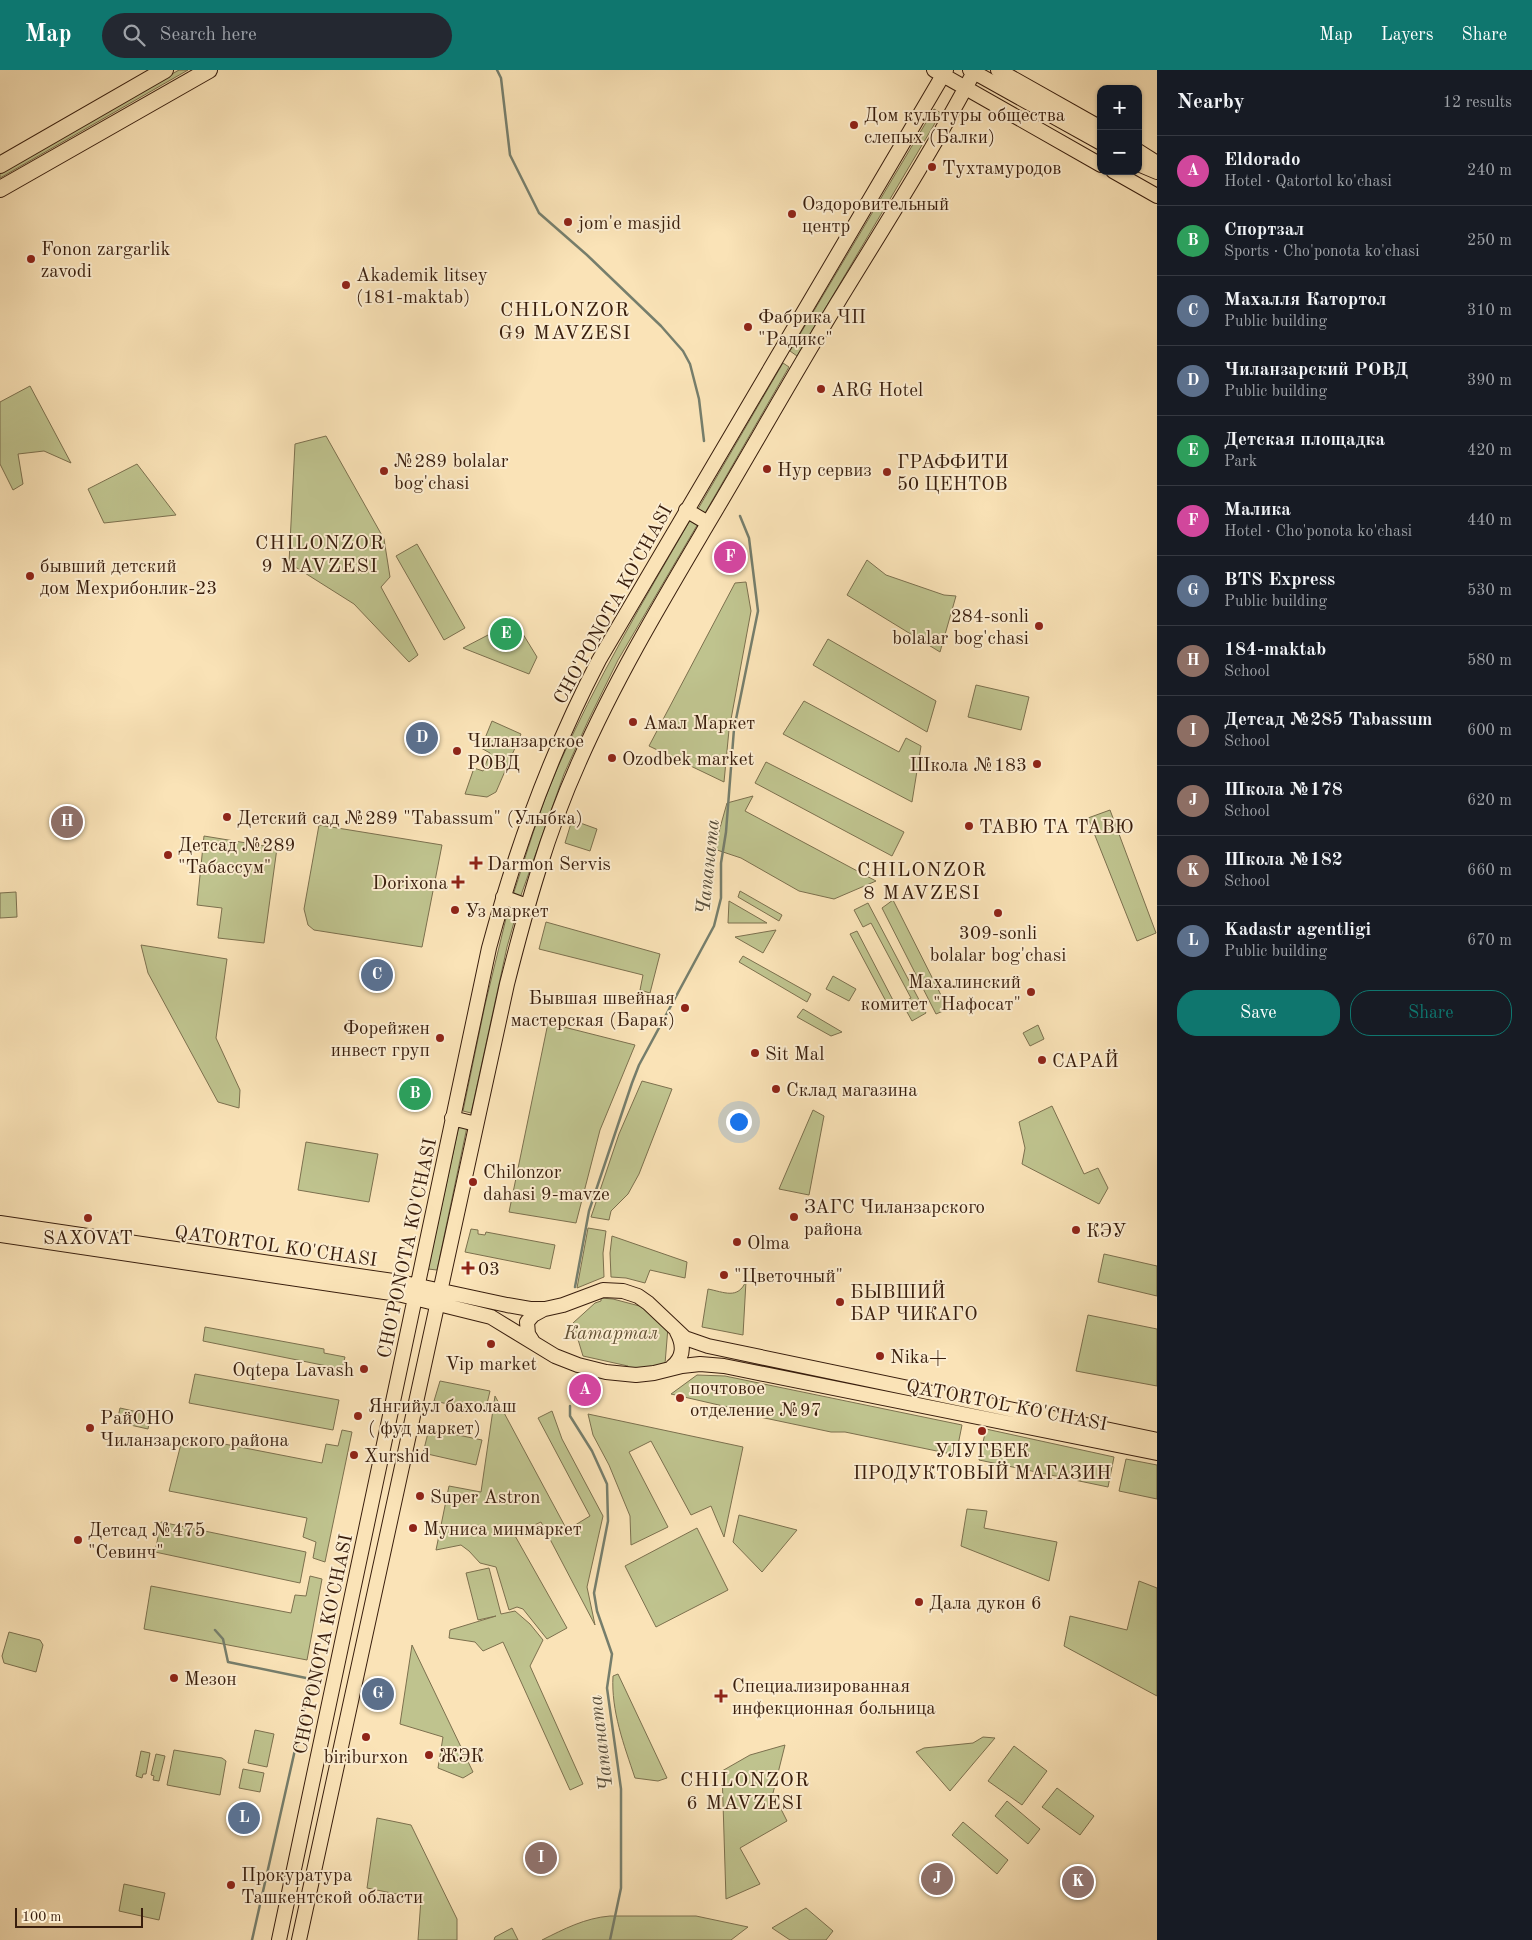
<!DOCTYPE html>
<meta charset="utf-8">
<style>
:root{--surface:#171b24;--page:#242831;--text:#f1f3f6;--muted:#9ea1a6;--line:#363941;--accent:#0f766e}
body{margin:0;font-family:"Old Standard TT",serif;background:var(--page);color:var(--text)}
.controls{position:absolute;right:15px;top:15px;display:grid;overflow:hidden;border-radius:10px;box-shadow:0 1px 4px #0004}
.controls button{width:45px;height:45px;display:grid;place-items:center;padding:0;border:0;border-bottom:1px solid var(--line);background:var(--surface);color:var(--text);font:25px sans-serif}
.scale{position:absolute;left:15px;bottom:12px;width:128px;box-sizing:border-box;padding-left:5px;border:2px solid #391e0d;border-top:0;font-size:14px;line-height:18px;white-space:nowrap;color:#391e0d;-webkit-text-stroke:4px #fcedd0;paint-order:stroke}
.you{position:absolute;left:738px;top:1051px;width:18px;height:18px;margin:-12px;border:4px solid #fff;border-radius:50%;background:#1a73e8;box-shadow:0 0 0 8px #1a73e833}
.badge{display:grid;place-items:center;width:32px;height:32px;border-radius:50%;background:var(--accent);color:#fff;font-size:16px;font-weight:700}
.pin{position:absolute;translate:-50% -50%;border:2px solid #fff;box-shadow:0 1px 5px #0006}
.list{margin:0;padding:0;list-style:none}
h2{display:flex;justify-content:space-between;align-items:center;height:65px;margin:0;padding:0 20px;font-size:21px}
h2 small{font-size:16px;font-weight:400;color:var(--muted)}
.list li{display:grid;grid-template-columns:32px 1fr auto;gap:15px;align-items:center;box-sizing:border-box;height:70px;padding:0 20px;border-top:1px solid var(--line)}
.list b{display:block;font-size:19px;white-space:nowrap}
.list p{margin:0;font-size:16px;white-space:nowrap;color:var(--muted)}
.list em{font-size:16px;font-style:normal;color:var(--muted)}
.actions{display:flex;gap:10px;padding:15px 20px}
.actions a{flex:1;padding:11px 0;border:1px solid var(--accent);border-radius:20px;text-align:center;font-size:18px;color:var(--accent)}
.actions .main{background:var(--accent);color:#fff}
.icon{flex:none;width:28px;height:28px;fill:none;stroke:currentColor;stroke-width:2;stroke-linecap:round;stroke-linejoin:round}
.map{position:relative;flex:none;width:1157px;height:1870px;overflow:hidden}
header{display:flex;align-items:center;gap:30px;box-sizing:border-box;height:70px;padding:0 25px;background:var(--accent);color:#fff}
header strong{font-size:24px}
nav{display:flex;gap:28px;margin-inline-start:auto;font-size:18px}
.search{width:350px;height:45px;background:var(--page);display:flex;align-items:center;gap:12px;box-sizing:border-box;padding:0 18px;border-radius:28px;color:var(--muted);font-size:19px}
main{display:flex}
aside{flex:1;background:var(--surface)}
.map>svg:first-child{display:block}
.green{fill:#bfc38e;stroke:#7c704e}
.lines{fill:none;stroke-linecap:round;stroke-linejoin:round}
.stream{stroke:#767e6c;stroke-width:2.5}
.major-casing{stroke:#391e0d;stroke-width:16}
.highway-casing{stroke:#391e0d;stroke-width:18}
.major{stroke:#fae3b7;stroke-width:14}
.highway{stroke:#fae3b7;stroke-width:16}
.poi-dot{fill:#8f2418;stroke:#fcedd0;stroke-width:2}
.labels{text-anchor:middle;stroke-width:4;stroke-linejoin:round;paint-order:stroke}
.poi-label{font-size:19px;fill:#391e0d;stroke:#fcedd0;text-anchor:start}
.street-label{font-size:19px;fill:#391e0d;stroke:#fcedd0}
.park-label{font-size:19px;font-style:italic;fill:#615034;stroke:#fcedd0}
.neighbourhood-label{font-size:20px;letter-spacing:1px;fill:#391e0d;stroke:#fcedd0}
.water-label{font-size:20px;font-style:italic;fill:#584e3c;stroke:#fcedd0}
</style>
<header>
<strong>Map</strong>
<div class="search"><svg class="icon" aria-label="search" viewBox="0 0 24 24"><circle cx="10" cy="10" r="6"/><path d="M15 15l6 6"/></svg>Search here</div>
<nav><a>Map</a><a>Layers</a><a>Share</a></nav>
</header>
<main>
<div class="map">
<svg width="1157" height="1870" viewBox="0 0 1157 1870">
<rect width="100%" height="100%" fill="#fae3b7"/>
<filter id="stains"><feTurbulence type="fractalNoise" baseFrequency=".004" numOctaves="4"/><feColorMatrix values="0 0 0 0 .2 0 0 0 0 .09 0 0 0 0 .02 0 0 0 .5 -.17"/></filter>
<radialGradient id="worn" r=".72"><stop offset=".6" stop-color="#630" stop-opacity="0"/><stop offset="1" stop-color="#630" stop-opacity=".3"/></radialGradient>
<path class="green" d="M 179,0 L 188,0 L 0,108 L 0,103 Z
M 934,39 L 941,43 L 797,286 L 790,281 Z
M 783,293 L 789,297 L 705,443 L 698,439 Z
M 30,316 L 71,393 L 44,381 L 18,384 L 23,414 L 13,420 L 0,394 L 0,332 Z
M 326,366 L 384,469 L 390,507 L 381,517 L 418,585 L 409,592 L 354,534 L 289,493 L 295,374 Z
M 137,394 L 176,445 L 104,453 L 88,419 Z
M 692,447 L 699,452 L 618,590 L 588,651 L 564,704 L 520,828 L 513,825 C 527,783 539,740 557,699 C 595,612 644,530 692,447 Z
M 417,474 L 465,558 L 444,570 L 396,486 Z
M 867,490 L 886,505 L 944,525 L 956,526 L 940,582 L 847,525 Z
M 746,512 L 751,541 L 729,660 L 724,712 L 649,676 L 735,513 Z
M 515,551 L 537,587 L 529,604 L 463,578 Z
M 828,569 L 936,631 L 927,662 L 813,595 Z
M 976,615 L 1029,627 L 1021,660 L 968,647 Z
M 804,631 L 899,682 L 906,668 L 921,676 L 912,732 L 783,664 Z
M 492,651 L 521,664 L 496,722 L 487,727 L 465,724 L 474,698 L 483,701 L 490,683 L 481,678 Z
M 766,692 L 904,762 L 892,786 L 755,713 Z
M 753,726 L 745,741 L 876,811 L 834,829 L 799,821 L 741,788 L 714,779 L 727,733 Z
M 1110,740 L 1156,863 L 1137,871 L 1088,748 Z
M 572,750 L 597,759 L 590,781 L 565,773 Z
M 319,755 L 442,775 L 422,877 L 314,860 L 308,855 L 304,839 Z
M 204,766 L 277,778 L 264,873 L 218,868 L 222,838 L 197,835 Z
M 740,821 L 782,845 L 779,851 L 738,827 Z
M 16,822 L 17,847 L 0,848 L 0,823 Z
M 893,830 L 948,939 L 936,944 L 882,838 Z
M 729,831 L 767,853 L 728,853 Z
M 868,833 L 926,943 L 912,951 L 902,933 L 911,928 L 871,853 L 863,857 L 854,840 Z
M 509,836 L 518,838 L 507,877 L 471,1043 L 463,1041 L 485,935 Z
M 546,852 L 660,884 L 650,923 L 640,920 L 643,905 L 539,879 Z
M 776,860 L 763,883 L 735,867 Z
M 857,861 L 895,934 L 889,937 L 850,864 Z
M 141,875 L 227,889 L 216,968 L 240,1020 L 239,1038 L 218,1032 L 148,903 Z
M 743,886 L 811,924 L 807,932 L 739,892 Z
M 833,906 L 856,919 L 849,931 L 826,919 Z
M 803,939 L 842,962 L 831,966 L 797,947 Z
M 548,953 L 635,975 L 600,1060 L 576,1153 L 509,1142 Z
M 1038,955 L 1044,969 L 1030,976 L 1023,963 Z
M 642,1011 L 672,1019 L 639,1104 L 628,1124 L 611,1141 L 609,1150 L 591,1147 L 619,1064 Z
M 1052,1036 L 1084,1104 L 1098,1098 L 1108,1118 L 1099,1134 L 1022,1094 L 1025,1078 L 1019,1052 Z
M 813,1040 L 824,1046 L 809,1125 L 779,1119 Z
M 459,1055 L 467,1057 L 437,1200 L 428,1199 Z
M 306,1072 L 378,1084 L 369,1132 L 298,1120 Z
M 588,1158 L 606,1161 L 603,1183 L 604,1207 L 577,1218 Z
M 471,1159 L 478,1160 L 478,1164 L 485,1165 L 486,1162 L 555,1175 L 550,1199 L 465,1182 Z
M 612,1166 L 687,1192 L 685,1208 L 650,1200 L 645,1213 L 626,1208 L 611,1207 L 610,1183 Z
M 1104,1184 L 1157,1196 L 1157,1226 L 1098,1212 Z
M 746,1211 L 743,1265 L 702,1257 L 708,1219 C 724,1222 738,1230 746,1211 Z
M 601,1228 L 613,1229 L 647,1238 L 668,1257 L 665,1294 L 629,1301 L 628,1296 L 583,1286 L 573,1253 L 595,1233 L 601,1231 Z
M 1088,1245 L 1157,1259 L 1157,1316 L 1076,1301 Z
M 205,1257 L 324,1279 L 324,1283 L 345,1287 L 342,1299 L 203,1271 Z
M 195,1304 L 339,1330 L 333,1360 L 189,1333 Z
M 697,1305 L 725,1306 L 962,1355 L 956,1385 L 845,1362 L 831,1362 L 755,1346 L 745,1341 L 671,1324 Z
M 440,1311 L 490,1321 L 485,1342 L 434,1331 Z
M 495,1326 L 567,1460 L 590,1446 L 538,1348 L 552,1341 L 562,1369 L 603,1446 L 587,1517 L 595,1555 L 541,1452 L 514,1464 L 567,1558 L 547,1569 L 523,1539 L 517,1537 L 509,1540 L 496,1497 L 480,1493 L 469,1481 L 461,1475 L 436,1480 L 449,1416 L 481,1422 Z
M 120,1338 L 151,1345 L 148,1359 L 117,1352 Z
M 588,1344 L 743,1377 L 724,1467 L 711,1436 L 691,1445 L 651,1371 L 629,1382 L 668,1457 L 631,1475 L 630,1446 L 609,1395 L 593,1365 Z
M 429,1359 L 482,1370 L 476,1395 L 423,1383 Z
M 986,1359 L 1114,1387 L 1108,1417 L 979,1390 Z
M 342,1360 L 352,1362 L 325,1492 L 313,1488 L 316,1472 L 303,1467 L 307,1448 L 169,1421 L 183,1366 L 322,1393 L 326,1374 L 338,1376 Z
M 1126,1389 L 1157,1395 L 1157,1429 L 1119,1421 Z
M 967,1439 L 987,1441 L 984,1458 L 1057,1472 L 1049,1511 L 961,1476 Z
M 739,1445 L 797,1460 L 762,1502 L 733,1472 Z
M 161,1452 L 306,1482 L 300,1513 L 155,1482 Z
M 697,1458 L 728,1520 L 656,1557 L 625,1496 Z
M 489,1498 L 501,1544 L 515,1541 L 530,1554 L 543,1570 L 530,1596 L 583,1714 L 570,1720 L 503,1572 L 483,1581 L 475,1572 L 449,1568 L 450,1560 L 496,1546 L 478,1550 L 466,1503 Z
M 310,1506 L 322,1509 L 307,1590 L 144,1559 L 151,1516 L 291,1543 L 295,1525 L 306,1526 Z
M 1139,1511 L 1157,1518 L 1157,1626 L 1064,1576 L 1070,1546 L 1127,1560 Z
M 9,1562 L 40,1570 L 43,1575 L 36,1602 L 4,1593 L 2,1586 Z
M 412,1575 L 473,1702 L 463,1708 L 438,1698 L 443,1667 L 400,1654 Z
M 618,1604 L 667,1708 L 658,1711 L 635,1708 C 624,1675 611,1641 613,1606 Z
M 255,1660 L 274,1664 L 267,1697 L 248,1693 Z
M 983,1667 L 995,1668 L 950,1721 L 916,1682 L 924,1678 L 973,1673 Z
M 785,1675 L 773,1723 L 787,1751 L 740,1778 L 760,1814 L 726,1829 L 722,1701 L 750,1685 Z
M 1014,1676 L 1047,1701 L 1022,1735 L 988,1711 Z
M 174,1680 L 222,1688 L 226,1691 L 220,1725 L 167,1715 Z
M 141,1681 L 150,1683 L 146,1704 L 143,1704 L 142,1708 L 136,1706 Z
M 156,1684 L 165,1686 L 159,1711 L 153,1710 L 154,1706 L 151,1705 Z
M 243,1699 L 264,1703 L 260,1722 L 239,1718 Z
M 1057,1718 L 1094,1746 L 1080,1765 L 1042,1737 Z
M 1007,1731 L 1040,1759 L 1028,1774 L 995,1746 Z
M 377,1748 L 411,1755 L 457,1849 L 457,1870 L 418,1870 L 421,1829 L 367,1818 Z
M 963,1752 L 1008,1790 L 997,1804 L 952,1765 Z
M 124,1814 L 165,1823 L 159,1850 L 119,1841 Z
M 806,1838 L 833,1861 L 826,1870 L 790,1870 L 772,1858 Z
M 610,1846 L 696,1846 L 748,1857 L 731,1870 L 542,1870 C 564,1859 585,1848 610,1846 Z
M 512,1858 L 518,1870 L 494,1870 L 495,1867 Z"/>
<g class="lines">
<path class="stream" d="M 497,0 L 501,8 L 510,85 L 539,143 L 587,185 L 661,256 L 683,281 L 690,294 L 699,329 L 704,371
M 575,1217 L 589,1141 L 632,1013 L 639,995 L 714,856 L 721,828 L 721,793 L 726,762 L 734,659 L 758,541 L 749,468 L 740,446
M 570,1336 L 570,1346 L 592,1381 L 607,1414 L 608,1451 L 594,1523 L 597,1541 L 612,1584 L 607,1618 L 621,1719 L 621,1818 L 610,1870
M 215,1560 L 223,1569 L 228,1592 L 311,1609 L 252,1870"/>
<g class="major-casing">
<path id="major" d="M 934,0 L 1101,95
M 970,0 L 1101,73
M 998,0 L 1101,58
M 1138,81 L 1157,93
M 1138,94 L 1157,102
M 1113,101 L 1157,126
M 686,440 L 708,453
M 503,827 L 527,836
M 452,1048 L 476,1054
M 0,1153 L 400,1212 L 507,1235 L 530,1239 L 545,1239 L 563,1235 L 603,1220 L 623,1221 L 638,1226 L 648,1233 L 685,1268 L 708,1276 L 1157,1370
M 0,1165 L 398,1224 L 491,1247 L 555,1286 L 578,1295 L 606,1302 L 636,1305 L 654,1303 L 682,1296 L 700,1294 L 724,1296 L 1157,1383
M 533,1272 L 528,1264 L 527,1252 L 533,1245 L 544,1239
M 672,1297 C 684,1287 684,1275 677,1262
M 279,1870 L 489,878 C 516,778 551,682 599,590 L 946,0
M 299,1870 L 507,914 C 526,839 547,763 579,692 C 615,610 661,533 707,455 C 751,381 793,306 838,232 C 885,155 933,80 975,0"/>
</g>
<g class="highway-casing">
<path id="highway" d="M 0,95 L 165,0
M 0,119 L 209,0"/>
</g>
<use href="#major" class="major"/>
<use href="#highway" class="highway"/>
</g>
<g class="poi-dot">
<circle cx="854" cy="55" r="5"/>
<circle cx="932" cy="97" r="5"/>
<circle cx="792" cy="144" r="5"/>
<circle cx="568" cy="152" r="5"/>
<circle cx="31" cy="189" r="5"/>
<circle cx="346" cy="215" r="5"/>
<circle cx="748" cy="257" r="5"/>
<circle cx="821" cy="319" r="5"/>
<circle cx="767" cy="399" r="5"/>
<circle cx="384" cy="401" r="5"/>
<circle cx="887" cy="402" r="5"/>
<circle cx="30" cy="506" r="5"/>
<circle cx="1039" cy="556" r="5"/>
<circle cx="633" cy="652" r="5"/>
<circle cx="457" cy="681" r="5"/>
<circle cx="612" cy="688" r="5"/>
<circle cx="1037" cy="694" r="5"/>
<circle cx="227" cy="747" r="5"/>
<circle cx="969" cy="756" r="5"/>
<circle cx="168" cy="785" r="5"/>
<path d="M473.5 785.5h5v5h5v5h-5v5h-5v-5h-5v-5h5z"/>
<path d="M455.5 804.5h5v5h5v5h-5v5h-5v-5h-5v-5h5z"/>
<circle cx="455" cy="840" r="5"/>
<circle cx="998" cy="843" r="5"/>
<circle cx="1031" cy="922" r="5"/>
<circle cx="685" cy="938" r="5"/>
<circle cx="440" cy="968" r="5"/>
<circle cx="755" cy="983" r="5"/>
<circle cx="1042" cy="990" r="5"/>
<circle cx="776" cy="1019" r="5"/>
<circle cx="473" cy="1112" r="5"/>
<circle cx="794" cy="1147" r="5"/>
<circle cx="88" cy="1148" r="5"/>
<circle cx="1076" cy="1160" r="5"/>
<circle cx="737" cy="1172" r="5"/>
<path d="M465.5 1190.5h5v5h5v5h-5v5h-5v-5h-5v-5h5z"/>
<circle cx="724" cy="1205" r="5"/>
<circle cx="840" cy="1232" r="5"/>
<circle cx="491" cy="1274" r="5"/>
<circle cx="880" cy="1286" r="5"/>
<circle cx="364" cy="1299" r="5"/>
<circle cx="680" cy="1328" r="5"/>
<circle cx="358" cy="1346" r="5"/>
<circle cx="90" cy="1358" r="5"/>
<circle cx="982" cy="1361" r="5"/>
<circle cx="354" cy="1385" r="5"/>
<circle cx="420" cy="1426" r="5"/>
<circle cx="413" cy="1458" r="5"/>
<circle cx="78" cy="1470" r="5"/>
<circle cx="919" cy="1532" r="5"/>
<circle cx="174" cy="1608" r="5"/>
<path d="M718.5 1618.5h5v5h5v5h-5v5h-5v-5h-5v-5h5z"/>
<circle cx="366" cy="1667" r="5"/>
<circle cx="429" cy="1685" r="5"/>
<circle cx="231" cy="1815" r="5"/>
</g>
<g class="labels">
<g class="poi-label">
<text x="864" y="51">Дом культуры общества<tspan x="864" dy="22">слепых (Балки)</tspan></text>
<text x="942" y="104">Тухтамуродов</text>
<text x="802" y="140">Оздоровительный<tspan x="802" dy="22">центр</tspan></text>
<text x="578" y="159">jom'e masjid</text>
<text x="41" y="185">Fonon zargarlik<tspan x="41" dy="22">zavodi</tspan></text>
<text x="356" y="211">Akademik litsey<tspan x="356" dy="22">(181-maktab)</tspan></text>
<text x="758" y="253">Фабрика ЧП<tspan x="758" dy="22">"Радикс"</tspan></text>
<text x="831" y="326">ARG Hotel</text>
<text x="394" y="397">№289 bolalar<tspan x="394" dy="22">bog'chasi</tspan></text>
<text x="897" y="398">ГРАФФИТИ<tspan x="897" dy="22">50 ЦЕНТОВ</tspan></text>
<text x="777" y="406">Нур сервиз</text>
<text x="40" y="502">бывший детский<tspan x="40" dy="22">дом Мехрибонлик-23</tspan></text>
<text x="1029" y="552" text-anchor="end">284-sonli<tspan x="1029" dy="22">bolalar bog'chasi</tspan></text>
<text x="643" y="659">Амал Маркет</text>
<text x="467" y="677">Чиланзарское<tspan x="467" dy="22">РОВД</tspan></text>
<text x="622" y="695">Ozodbek market</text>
<text x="1027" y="701" text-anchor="end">Школа №183</text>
<text x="237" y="754">Детский сад №289 "Tabassum" (Улыбка)</text>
<text x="979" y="763">ТАВЮ ТА ТАВЮ</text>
<text x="178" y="781">Детсад №289<tspan x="178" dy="22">"Табассум"</tspan></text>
<text x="487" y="800">Darmon Servis</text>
<text x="448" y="819" text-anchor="end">Dorixona</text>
<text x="465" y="847">Уз маркет</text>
<text x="998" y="869" text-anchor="middle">309-sonli<tspan x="998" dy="22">bolalar bog'chasi</tspan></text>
<text x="1021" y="918" text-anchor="end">Махалинский<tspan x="1021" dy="22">комитет "Нафосат"</tspan></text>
<text x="675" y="934" text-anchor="end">Бывшая швейная<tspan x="675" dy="22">мастерская (Барак)</tspan></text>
<text x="430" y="964" text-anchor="end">Форейжен<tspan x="430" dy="22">инвест груп</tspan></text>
<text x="765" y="990">Sit Mal</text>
<text x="1052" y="997">САРАЙ</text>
<text x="786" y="1026">Склад магазина</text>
<text x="483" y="1108">Chilonzor<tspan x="483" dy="22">dahasi 9-mavze</tspan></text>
<text x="804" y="1143">ЗАГС Чиланзарского<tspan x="804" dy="22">района</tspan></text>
<text x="1086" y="1167">КЭУ</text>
<text x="88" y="1174" text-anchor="middle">SAXOVAT</text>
<text x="747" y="1179">Olma</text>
<text x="478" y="1205">03</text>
<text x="734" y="1212">"Цветочный"</text>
<text x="850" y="1228">БЫВШИЙ<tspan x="850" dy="22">БАР ЧИКАГО</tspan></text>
<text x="890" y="1293">Nika+</text>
<text x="491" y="1300" text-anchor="middle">Vip market</text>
<text x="354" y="1306" text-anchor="end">Oqtepa Lavash</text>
<text x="690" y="1324">почтовое<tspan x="690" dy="22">отделение №97</tspan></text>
<text x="368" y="1342">Янгийул бахолаш<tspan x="368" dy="22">( фуд маркет)</tspan></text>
<text x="100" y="1354">РайОНО<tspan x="100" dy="22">Чиланзарского района</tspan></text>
<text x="982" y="1387" text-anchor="middle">УЛУГБЕК<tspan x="982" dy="22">ПРОДУКТОВЫЙ МАГАЗИН</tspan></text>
<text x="364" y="1392">Xurshid</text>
<text x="430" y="1433">Super Astron</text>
<text x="423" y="1465">Муниса минмаркет</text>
<text x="88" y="1466">Детсад №475<tspan x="88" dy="22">"Севинч"</tspan></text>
<text x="929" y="1539">Дала дукон 6</text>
<text x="184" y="1615">Мезон</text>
<text x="732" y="1622">Специализированная<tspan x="732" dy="22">инфекционная больница</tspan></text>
<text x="439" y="1692">ЖЭК</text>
<text x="366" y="1693" text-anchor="middle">biriburxon</text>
<text x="241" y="1811">Прокуратура<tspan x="241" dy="22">Ташкентской области</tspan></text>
</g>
<g class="street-label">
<text transform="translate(612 534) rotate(-61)" y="7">CHO'PONOTA KO'CHASI</text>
<text transform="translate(276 1175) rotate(8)" y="7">QATORTOL KO'CHASI</text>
<text transform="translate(406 1178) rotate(-78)" y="7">CHO'PONOTA KO'CHASI</text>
<text transform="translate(1007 1334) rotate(11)" y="7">QATORTOL KO'CHASI</text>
<text transform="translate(322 1574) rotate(-78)" y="7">CHO'PONOTA KO'CHASI</text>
</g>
<g class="park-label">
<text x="611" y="1269">Катартал</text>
</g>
<g class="neighbourhood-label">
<text x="565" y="246">CHILONZOR<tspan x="565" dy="23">G9 MAVZESI</tspan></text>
<text x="320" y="479">CHILONZOR<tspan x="320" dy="23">9 MAVZESI</tspan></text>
<text x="922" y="806">CHILONZOR<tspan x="922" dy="23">8 MAVZESI</tspan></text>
<text x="745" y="1716">CHILONZOR<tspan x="745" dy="23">6 MAVZESI</tspan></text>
</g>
<g class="water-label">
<text transform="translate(707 797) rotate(-84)" y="7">Чапаната</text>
<text transform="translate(600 1673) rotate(-97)" y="7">Чапаната</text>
</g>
</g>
<rect width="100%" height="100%" filter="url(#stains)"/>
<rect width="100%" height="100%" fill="url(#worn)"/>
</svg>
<div class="controls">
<button>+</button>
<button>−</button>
</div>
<div class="scale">100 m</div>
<div class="you"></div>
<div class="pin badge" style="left:585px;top:1320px;background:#d1479c">A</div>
<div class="pin badge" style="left:415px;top:1024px;background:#2e9e5b">B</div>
<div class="pin badge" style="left:377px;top:905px;background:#5c6f8a">C</div>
<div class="pin badge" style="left:422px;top:668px;background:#5c6f8a">D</div>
<div class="pin badge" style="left:506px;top:564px;background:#2e9e5b">E</div>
<div class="pin badge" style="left:730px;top:487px;background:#d1479c">F</div>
<div class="pin badge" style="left:378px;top:1624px;background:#5c6f8a">G</div>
<div class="pin badge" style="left:67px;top:752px;background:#8d6e63">H</div>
<div class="pin badge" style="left:541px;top:1788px;background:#8d6e63">I</div>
<div class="pin badge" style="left:937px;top:1809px;background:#8d6e63">J</div>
<div class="pin badge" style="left:1078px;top:1812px;background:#8d6e63">K</div>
<div class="pin badge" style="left:244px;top:1748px;background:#5c6f8a">L</div>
</div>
<aside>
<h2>Nearby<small>12 results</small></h2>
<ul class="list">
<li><span class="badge" style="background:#d1479c">A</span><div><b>Eldorado</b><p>Hotel · Qatortol ko'chasi</p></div><em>240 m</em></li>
<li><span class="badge" style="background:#2e9e5b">B</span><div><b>Спортзал</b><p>Sports · Cho'ponota ko'chasi</p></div><em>250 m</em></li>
<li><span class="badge" style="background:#5c6f8a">C</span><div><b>Махалля Катортол</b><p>Public building</p></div><em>310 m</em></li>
<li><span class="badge" style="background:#5c6f8a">D</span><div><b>Чиланзарский РОВД</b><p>Public building</p></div><em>390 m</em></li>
<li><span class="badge" style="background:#2e9e5b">E</span><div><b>Детская площадка</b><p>Park</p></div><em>420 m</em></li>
<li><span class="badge" style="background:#d1479c">F</span><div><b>Малика</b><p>Hotel · Cho'ponota ko'chasi</p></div><em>440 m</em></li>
<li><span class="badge" style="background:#5c6f8a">G</span><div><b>BTS Express</b><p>Public building</p></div><em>530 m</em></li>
<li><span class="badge" style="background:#8d6e63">H</span><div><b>184-maktab</b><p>School</p></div><em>580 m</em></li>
<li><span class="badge" style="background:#8d6e63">I</span><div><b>Детсад №285 Tabassum</b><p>School</p></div><em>600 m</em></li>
<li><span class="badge" style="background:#8d6e63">J</span><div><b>Школа №178</b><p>School</p></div><em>620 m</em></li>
<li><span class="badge" style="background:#8d6e63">K</span><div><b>Школа №182</b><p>School</p></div><em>660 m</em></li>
<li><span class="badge" style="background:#5c6f8a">L</span><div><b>Kadastr agentligi</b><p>Public building</p></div><em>670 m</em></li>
</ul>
<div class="actions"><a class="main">Save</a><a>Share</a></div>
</aside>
</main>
